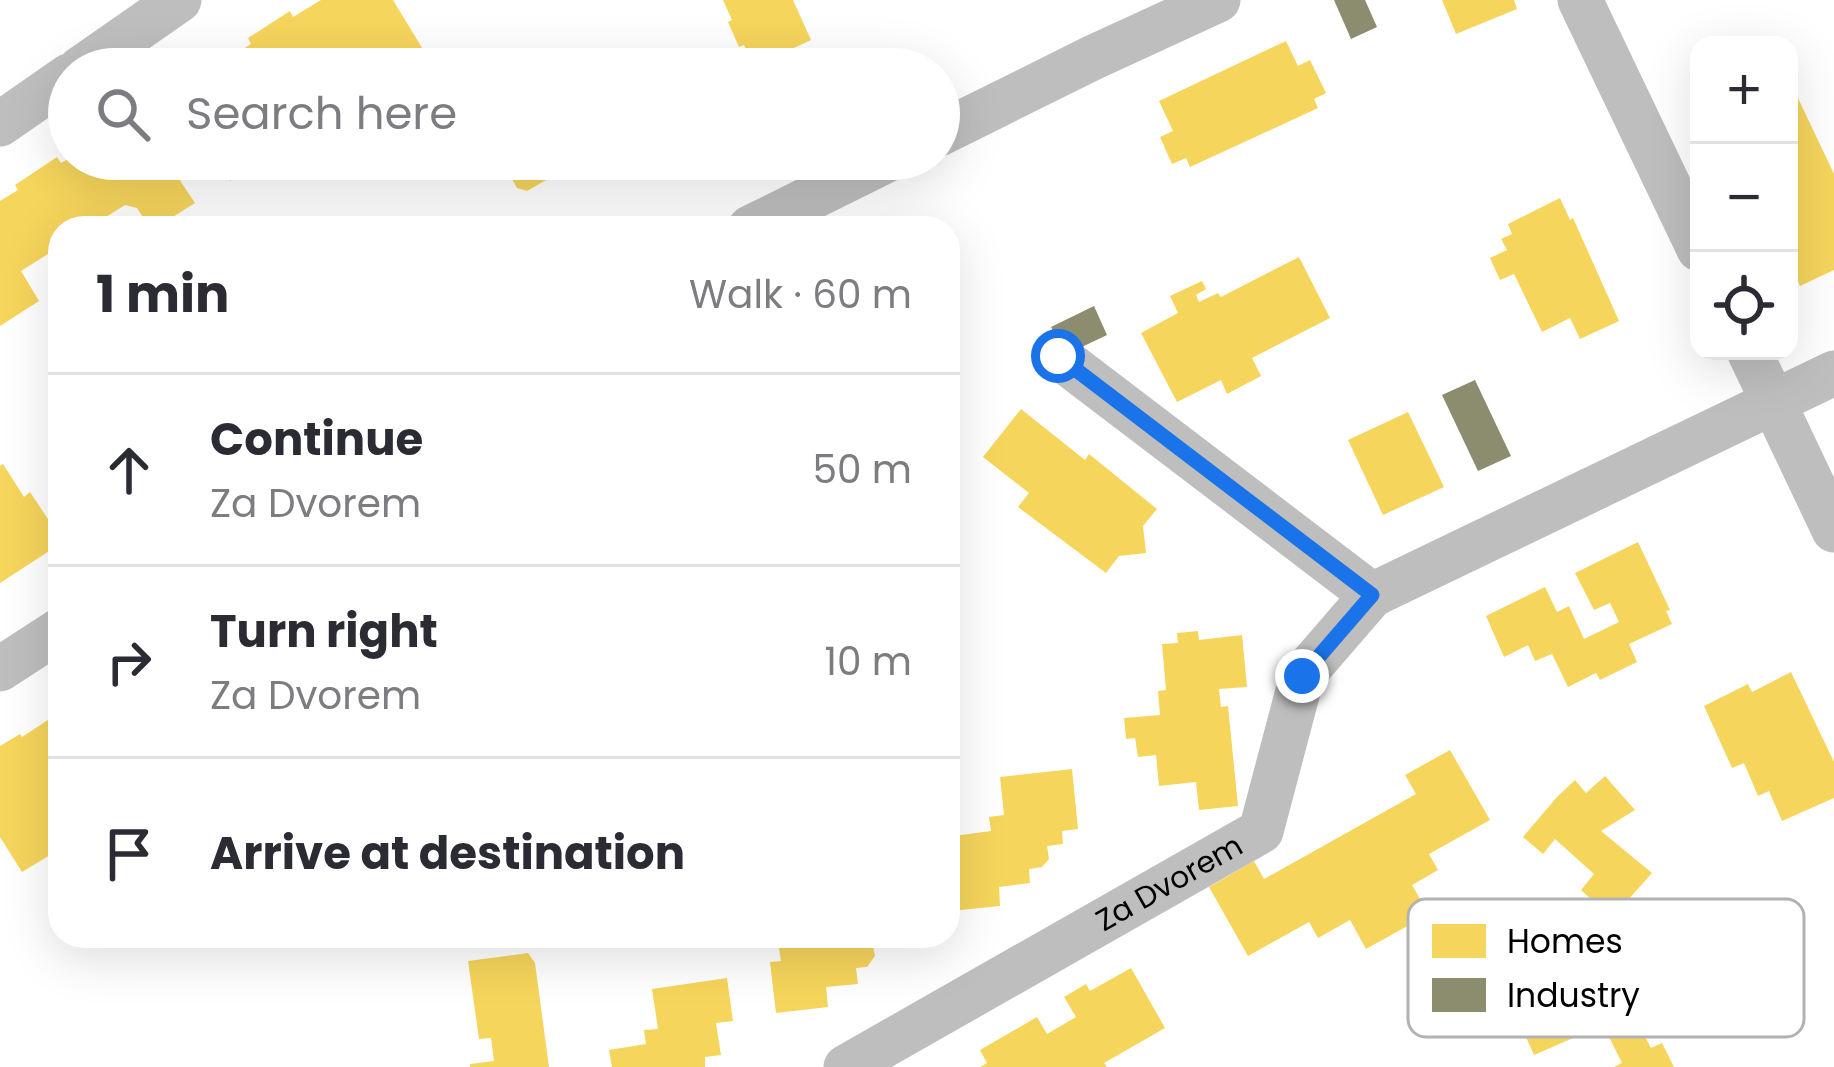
<!DOCTYPE html>
<meta charset="utf-8">
<style>
:root{--surface:#fff;--page:#f7f7f7;--text:#2b2b33;--muted:#7c7c81;--line:#e1e1e2}
body{margin:0;font-family:Poppins,sans-serif;background:var(--page);color:var(--text)}
.controls{position:absolute;right:36px;top:36px;display:grid;overflow:hidden;border-radius:24px;box-shadow:0 12px 48px #0002}
.controls button{width:108px;height:108px;display:grid;place-items:center;padding:0;border:0;border-bottom:3px solid var(--line);background:var(--surface);color:var(--text);font:60px sans-serif}
.stop{position:absolute;width:36px;height:36px;margin:-27px;border:9px solid #1a73e8;border-radius:50%;background:#fff}
.stop.end{background:#1a73e8;border-color:#fff;box-shadow:0 3px 12px #0008}
.list{margin:0;padding:0;list-style:none}
h2{display:flex;justify-content:space-between;align-items:center;height:156px;margin:0;padding:0 48px;font-size:51px}
h2 small{font-size:39px;font-weight:400;color:var(--muted)}
.list li{display:grid;grid-template-columns:78px 1fr auto;gap:36px;align-items:center;box-sizing:border-box;height:192px;padding:0 48px;border-top:3px solid var(--line)}
.list b{display:block;font-size:45px;white-space:nowrap}
.list p{margin:0;font-size:39px;white-space:nowrap;color:var(--muted)}
.list em{font-size:39px;font-style:normal;color:var(--muted)}
.icon{flex:none;width:66px;height:66px;fill:none;stroke:currentColor;stroke-width:2;stroke-linecap:round;stroke-linejoin:round}
.map{position:relative;flex:none;width:1834px;height:1067px;overflow:hidden}
.search{position:absolute;background:var(--surface);box-shadow:0 12px 48px #0002;left:48px;top:48px;width:912px;height:132px;display:flex;align-items:center;gap:30px;box-sizing:border-box;padding:0 42px;border-radius:66px;color:var(--muted);font-size:45px}
.panel{position:absolute;background:var(--surface);box-shadow:0 12px 48px #0002;left:48px;top:216px;width:912px;height:732px;border-radius:36px}
.map>svg:first-child{display:block}
.homes{fill:#f6d55c}
.industry{fill:#8c8c6e}
.lines{fill:none;stroke-linecap:round;stroke-linejoin:round}
.street{stroke:#bebebe;stroke-width:45}
.route{stroke:#1a73e8;stroke-width:15}
.labels{text-anchor:middle;stroke-width:12;stroke-linejoin:round;paint-order:stroke}
.street-label{font-size:30px;fill:#000;stroke:#fff}
.key{fill:#fff;stroke:#b2b2b2;stroke-width:3}
.key-label{font-size:33px;fill:#000}
</style>
<div class="map">
<svg width="1834" height="1067" viewBox="0 0 1834 1067">
<rect width="100%" height="100%" fill="#fff"/>
<path class="homes" d="M 321,0 L 393,0 L 427,56 L 407,69 L 375,69 L 370,61 L 357,59 L 341,69 L 197,69 L 212,60 L 216,66 L 251,44 L 248,38 L 290,11 L 293,17 Z
M 723,0 L 793,0 L 811,40 L 753,67 L 744,45 L 739,47 L 728,22 L 732,20 Z
M 1442,0 L 1514,0 L 1517,9 L 1456,34 Z
M 1286,41 L 1298,66 L 1310,60 L 1326,93 L 1314,99 L 1318,108 L 1190,167 L 1186,158 L 1172,164 L 1160,137 L 1173,131 L 1159,101 Z
M 631,50 L 641,69 L 598,69 Z
M 1789,79 L 1834,174 L 1834,270 L 1800,286 L 1789,262 Z
M 57,157 L 61,163 L 68,159 L 198,159 L 175,173 L 195,203 L 155,228 L 150,228 L 137,208 L 125,205 L 98,222 L 102,228 L 60,228 L 60,257 L 48,254 L 21,271 L 39,301 L 0,326 L 0,201 L 18,190 L 15,185 Z
M 215,159 L 263,159 L 230,181 Z
M 501,159 L 583,159 L 527,191 L 517,188 Z
M 588,159 L 620,159 L 596,173 Z
M 1560,198 L 1570,220 L 1573,218 L 1619,321 L 1580,339 L 1570,318 L 1542,332 L 1514,274 L 1500,280 L 1490,258 L 1507,250 L 1501,239 L 1512,234 L 1508,224 Z
M 1299,257 L 1330,318 L 1252,358 L 1261,376 L 1227,394 L 1221,380 L 1177,402 L 1141,333 L 1178,313 L 1170,296 L 1202,281 L 1206,289 L 1196,295 L 1199,302 L 1218,293 L 1221,297 Z
M 1021,409 L 1085,460 L 1089,454 L 1157,509 L 1143,526 L 1146,553 L 1119,556 L 1106,573 L 1018,507 L 1029,493 L 983,457 Z
M 1408,412 L 1444,487 L 1383,515 L 1348,440 Z
M 3,464 L 24,497 L 30,492 L 60,537 L 60,544 L 0,583 L 0,466 Z
M 1638,542 L 1670,610 L 1666,611 L 1672,624 L 1629,644 L 1637,662 L 1600,680 L 1596,673 L 1568,687 L 1552,654 L 1535,661 L 1528,645 L 1504,657 L 1486,616 L 1545,587 L 1557,612 L 1569,606 L 1584,639 L 1619,622 L 1610,603 L 1594,610 L 1575,573 Z
M 1198,631 L 1199,640 L 1242,635 L 1247,687 L 1219,689 L 1221,707 L 1228,706 L 1238,806 L 1199,810 L 1196,782 L 1159,786 L 1156,755 L 1138,757 L 1135,738 L 1126,739 L 1124,718 L 1160,715 L 1158,691 L 1166,690 L 1162,644 L 1178,643 L 1177,633 Z
M 1791,672 L 1834,762 L 1834,798 L 1782,821 L 1769,791 L 1758,796 L 1744,763 L 1732,768 L 1704,706 L 1748,684 L 1752,692 Z
M 60,712 L 60,849 L 22,872 L 0,837 L 0,746 L 20,734 L 22,737 Z
M 1450,750 L 1490,820 L 1429,854 L 1438,870 L 1412,885 L 1429,914 L 1366,949 L 1350,920 L 1318,938 L 1309,922 L 1248,956 L 1209,887 L 1254,861 L 1264,879 L 1416,794 L 1405,775 Z
M 1072,769 L 1078,829 L 1062,831 L 1063,844 L 1047,846 L 1049,859 L 1042,867 L 1029,869 L 1030,883 L 999,887 L 1000,906 L 951,911 L 948,862 L 957,861 L 954,836 L 991,831 L 989,817 L 1004,815 L 1000,777 Z
M 1605,776 L 1635,810 L 1601,831 L 1652,873 L 1612,918 L 1581,890 L 1594,874 L 1555,839 L 1543,854 L 1523,837 L 1557,797 L 1575,780 L 1586,793 Z
M 777,936 L 890,936 L 891,944 L 873,946 L 875,956 L 867,967 L 856,968 L 858,984 L 826,987 L 828,1007 L 776,1013 L 770,962 L 781,961 Z
M 528,953 L 535,963 L 549,1067 L 470,1067 L 470,1064 L 494,1061 L 491,1038 L 479,1039 L 468,961 Z
M 1626,961 L 1646,1006 L 1632,1012 L 1651,1048 L 1662,1043 L 1674,1067 L 1614,1067 L 1622,1063 L 1603,1025 L 1534,1055 L 1514,1010 Z
M 1131,968 L 1165,1028 L 1104,1063 L 1107,1067 L 980,1067 L 987,1063 L 980,1050 L 1037,1017 L 1047,1034 L 1076,1017 L 1064,997 L 1086,984 L 1090,991 Z
M 727,978 L 733,1021 L 716,1023 L 721,1055 L 705,1057 L 705,1067 L 612,1067 L 609,1050 L 646,1044 L 644,1030 L 658,1029 L 652,989 Z"/>
<path class="industry" d="M 1334,0 L 1365,0 L 1377,27 L 1351,39 Z
M 1094,306 L 1107,335 L 1065,355 L 1051,327 Z
M 1475,380 L 1511,456 L 1478,471 L 1442,395 Z"/>
<g class="lines">
<g class="street">
<path d="M 1580,0 L 1699,249"/>
<path d="M 80,69 L 179,0"/>
<path d="M 0,124 L 69,76"/>
<path d="M 939,134 L 1092,58 L 1218,0"/>
<path d="M 750,228 L 889,159"/>
<path d="M 1749,351 L 1834,530"/>
<path d="M 1058,356 L 1372,595"/>
<path d="M 0,669 L 60,630"/>
<path id="s1" d="M 846,1067 L 1261,831 L 1302,676 L 1372,595 L 1834,373"/>
</g>
</g>
<g class="lines">
<path class="route" d="M 1058,356 L 1372,595 L 1302,676"/>
</g>
<g class="labels">
<g class="street-label">
<text dy="10" stroke="none"><textPath href="#s1" startOffset="372">Za Dvorem</textPath></text>
</g>
</g>
<rect x="1408" y="899" width="396" height="138" rx="18" class="key"/>
<rect x="1432" y="924" width="54" height="34" fill="#f6d55c"/>
<rect x="1432" y="978" width="54" height="34" fill="#8c8c6e"/>
<g class="key-label">
<text x="1507" y="953">Homes</text>
<text x="1507" y="1007">Industry</text>
</g>
</svg>
<div class="controls">
<button>+</button>
<button>−</button>
<button><svg class="icon" aria-label="locate" viewBox="0 0 24 24"><circle cx="12" cy="12" r="6"/><path d="M12 2v4M12 18v4M2 12h4M18 12h4"/></svg></button>
</div>
<div class="stop" style="left:1058px;top:356px"></div>
<div class="stop end" style="left:1302px;top:676px"></div>
<div class="search"><svg class="icon" aria-label="search" viewBox="0 0 24 24"><circle cx="10" cy="10" r="6"/><path d="M15 15l6 6"/></svg>Search here</div>
<section class="panel">
<h2>1 min<small>Walk · 60 m</small></h2>
<ul class="list">
<li><svg class="icon" aria-label="ahead" viewBox="0 0 24 24"><path d="M12 20V5M6 11l6-6 6 6"/></svg><div><b>Continue</b><p>Za Dvorem</p></div><em>50 m</em></li>
<li><svg class="icon" aria-label="right" viewBox="0 0 24 24"><path d="M7 20v-9h11M14 6l5 5-5 5"/></svg><div><b>Turn right</b><p>Za Dvorem</p></div><em>10 m</em></li>
<li><svg class="icon" aria-label="arrive" viewBox="0 0 24 24"><path d="M6 21V4h12l-3 4 3 4H6"/></svg><div><b>Arrive at destination</b></div></li>
</ul>
</section>
</div>
